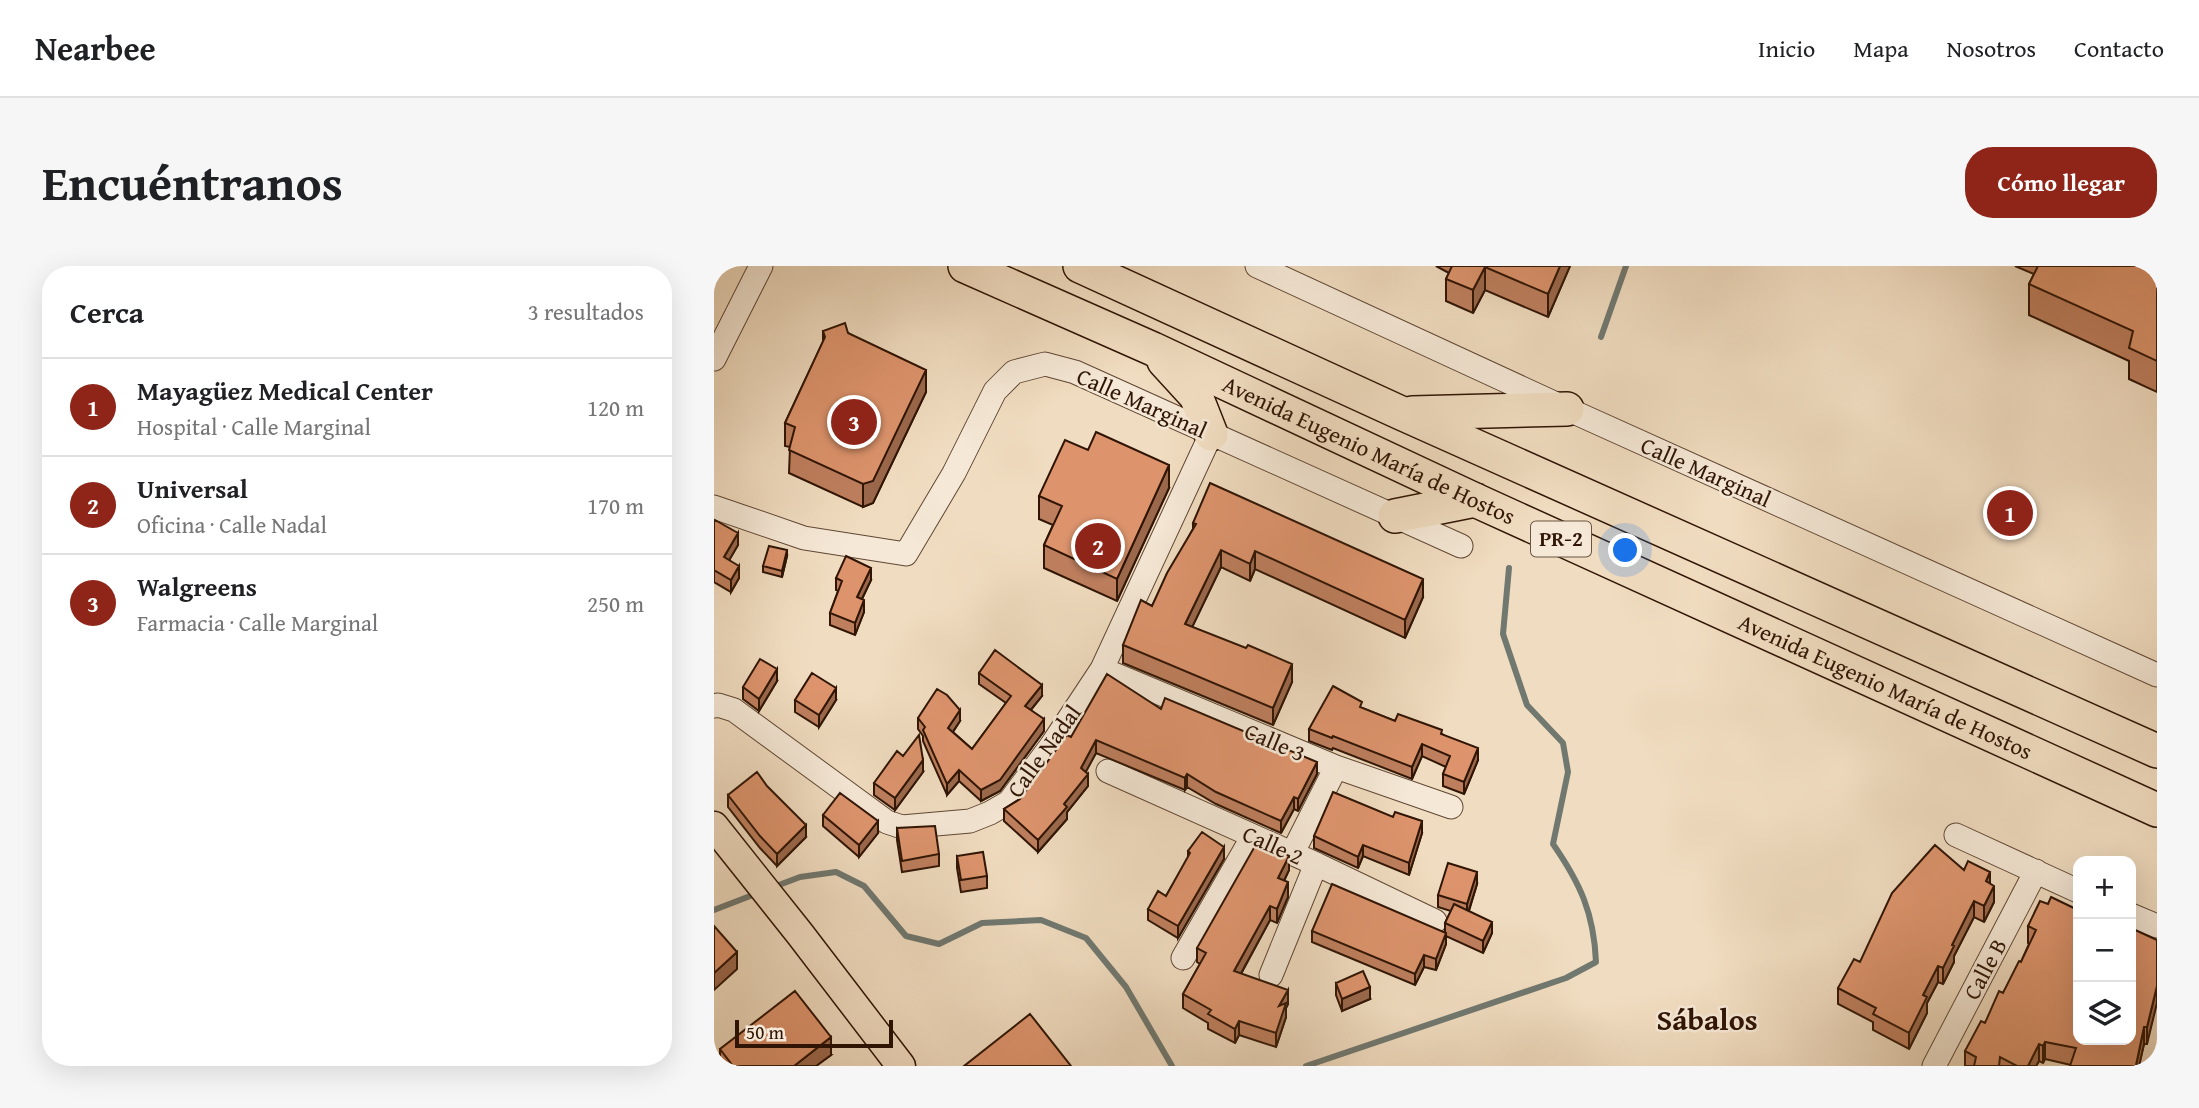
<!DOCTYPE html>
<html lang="es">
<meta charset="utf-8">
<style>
:root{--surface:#fff;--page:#f6f6f6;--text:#202124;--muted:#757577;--line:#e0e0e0;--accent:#8f2418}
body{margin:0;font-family:"Gentium Book Plus",serif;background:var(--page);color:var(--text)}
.controls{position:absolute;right:21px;bottom:21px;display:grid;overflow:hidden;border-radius:14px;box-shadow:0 7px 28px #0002}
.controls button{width:63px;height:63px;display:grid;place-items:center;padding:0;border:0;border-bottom:2px solid var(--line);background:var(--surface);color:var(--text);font:35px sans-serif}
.scale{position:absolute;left:21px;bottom:18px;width:158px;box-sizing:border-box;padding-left:7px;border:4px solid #301505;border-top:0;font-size:19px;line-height:24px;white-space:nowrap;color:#301505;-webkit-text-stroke:5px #f5e8d6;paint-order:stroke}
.you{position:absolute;left:912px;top:285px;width:24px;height:24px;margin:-18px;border:5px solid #fff;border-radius:50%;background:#1a73e8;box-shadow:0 0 0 10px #1a73e833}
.badge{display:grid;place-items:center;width:46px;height:46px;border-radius:50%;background:var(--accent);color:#fff;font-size:23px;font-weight:700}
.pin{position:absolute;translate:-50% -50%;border:4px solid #fff;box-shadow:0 2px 7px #0006}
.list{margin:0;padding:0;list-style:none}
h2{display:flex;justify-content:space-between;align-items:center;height:91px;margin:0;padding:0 28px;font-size:30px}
h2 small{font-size:23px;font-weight:400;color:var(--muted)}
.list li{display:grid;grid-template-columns:46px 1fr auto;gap:21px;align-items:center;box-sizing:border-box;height:98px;padding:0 28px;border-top:2px solid var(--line)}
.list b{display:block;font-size:26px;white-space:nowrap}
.list p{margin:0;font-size:23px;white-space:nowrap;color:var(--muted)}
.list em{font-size:23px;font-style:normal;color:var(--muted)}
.icon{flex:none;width:38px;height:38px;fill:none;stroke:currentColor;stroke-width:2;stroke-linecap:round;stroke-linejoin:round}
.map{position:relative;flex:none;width:1443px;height:800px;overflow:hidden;border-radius:28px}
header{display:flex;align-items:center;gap:42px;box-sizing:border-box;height:98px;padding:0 35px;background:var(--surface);border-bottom:2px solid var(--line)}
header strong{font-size:33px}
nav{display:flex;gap:38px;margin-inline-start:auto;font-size:24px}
.intro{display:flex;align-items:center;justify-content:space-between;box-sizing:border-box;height:168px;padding:0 42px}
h1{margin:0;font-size:49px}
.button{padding:18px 32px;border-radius:28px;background:var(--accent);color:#fff;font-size:24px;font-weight:700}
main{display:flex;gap:42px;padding:0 42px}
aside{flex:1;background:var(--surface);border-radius:28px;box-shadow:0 7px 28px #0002}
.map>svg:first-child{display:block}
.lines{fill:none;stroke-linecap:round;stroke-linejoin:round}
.stream{stroke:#707870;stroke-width:6}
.minor-casing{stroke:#604734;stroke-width:25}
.major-casing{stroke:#301505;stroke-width:31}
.highway-casing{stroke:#301505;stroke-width:36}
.minor{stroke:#f5e8d6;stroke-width:23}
.major{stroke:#f0dcc0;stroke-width:28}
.highway{stroke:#f0dcc0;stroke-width:33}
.wall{fill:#be7f5e;stroke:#301505;stroke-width:2}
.shaded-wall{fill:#9b684c;stroke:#301505;stroke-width:2}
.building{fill:#dd946d;stroke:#301505;stroke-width:2}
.labels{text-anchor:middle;stroke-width:5;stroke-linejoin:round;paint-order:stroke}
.shield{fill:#f5e8d6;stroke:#6b5444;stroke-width:2}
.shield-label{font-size:21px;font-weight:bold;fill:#301505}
.street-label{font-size:23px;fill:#301505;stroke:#f5e8d6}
.district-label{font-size:30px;font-weight:bold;fill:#301505;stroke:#f5e8d6}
</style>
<header>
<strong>Nearbee</strong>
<nav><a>Inicio</a><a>Mapa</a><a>Nosotros</a><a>Contacto</a></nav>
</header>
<div class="intro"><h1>Encuéntranos</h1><a class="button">Cómo llegar</a></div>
<main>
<aside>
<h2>Cerca<small>3 resultados</small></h2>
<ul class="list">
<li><span class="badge">1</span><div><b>Mayagüez Medical Center</b><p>Hospital · Calle Marginal</p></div><em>120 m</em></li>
<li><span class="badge">2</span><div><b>Universal</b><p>Oficina · Calle Nadal</p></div><em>170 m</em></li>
<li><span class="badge">3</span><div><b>Walgreens</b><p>Farmacia · Calle Marginal</p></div><em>250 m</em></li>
</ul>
</aside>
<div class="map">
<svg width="1443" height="800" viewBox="0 0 1443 800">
<rect width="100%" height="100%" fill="#f0dcc0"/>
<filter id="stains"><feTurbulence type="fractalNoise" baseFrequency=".00286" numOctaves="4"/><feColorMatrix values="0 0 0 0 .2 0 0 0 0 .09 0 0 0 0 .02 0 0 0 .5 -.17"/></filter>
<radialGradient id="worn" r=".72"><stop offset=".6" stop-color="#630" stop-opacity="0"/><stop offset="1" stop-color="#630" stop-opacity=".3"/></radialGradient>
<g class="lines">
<path class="stream" d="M 887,71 L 912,0
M 57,622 L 86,611 L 122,606 L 150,620 L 192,670 L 225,678 L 268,657 L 327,654 L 372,672 L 412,721 L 458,800
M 0,644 L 44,627
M 592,800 L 852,712 L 882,696 C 880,647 866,617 839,578 L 854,506 L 849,477 L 813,439 L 789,368 L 795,302"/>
<g class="minor-casing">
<path id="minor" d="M 543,0 L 853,143 L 1443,409
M 0,93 L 47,0
M 0,241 L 90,272 L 192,288 L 240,207 L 281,125 L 300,106 L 331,98 L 361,106 L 747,280
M 388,403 L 622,501 L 737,541
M 0,440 L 4,439 L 20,444 L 173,556 L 188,561 L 256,555 L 276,547 L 295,536 L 337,480 L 388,403 L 497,168
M 394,505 L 602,598 L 721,655
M 1242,569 L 1364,625
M 578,588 L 622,501
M 1417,649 L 1443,660
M 469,692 L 539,570
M 557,709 L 602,598
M 1220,800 L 1322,605"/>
</g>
<g class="major-casing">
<path id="major" d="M 0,560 L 86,668 L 187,800"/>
</g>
<g class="highway-casing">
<g id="highway">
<path id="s1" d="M 251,0 L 439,83 L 761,234 L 1443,544"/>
<path d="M 366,0 L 687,147 L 1443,485"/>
<path d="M 450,95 L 482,130 L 497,168"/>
<path d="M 698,147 L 853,143"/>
<path d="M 681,250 L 761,234"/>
</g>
</g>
<use href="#minor" class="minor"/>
<use href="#major" class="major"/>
<use href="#highway" class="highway"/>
</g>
<path class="wall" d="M 722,0 L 856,0 L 834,51 L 771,24 L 759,47 L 732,35 L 732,13 L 735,7 Z
M 1301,0 L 1443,0 L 1443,126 L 1415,113 L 1415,95 L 1315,49 L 1315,18 L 1320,8 Z
M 109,65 L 134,67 L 212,126 L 159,237 L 149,241 L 75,207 L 76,181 L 71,180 L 71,157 L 109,76 Z
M 455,222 L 403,335 L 330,302 L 330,279 L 339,259 L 325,253 L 325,230 Z
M 0,256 L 24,279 L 15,294 L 25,312 L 17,326 L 0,316 Z
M 479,257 L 709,331 L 691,372 L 541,303 L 536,315 L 507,301 L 478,361 L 578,416 L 559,459 L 409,397 L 409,379 L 438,340 L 479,263 Z
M 73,290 L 68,311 L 49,306 L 49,300 Z
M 122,312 L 157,314 L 148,333 L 150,346 L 141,369 L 116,359 L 116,347 L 124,325 L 122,324 Z
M 265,407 L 328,430 L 317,444 L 330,465 L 286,525 L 267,535 L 245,515 L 233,529 L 209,475 L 209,470 L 204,463 L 204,452 L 246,455 L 239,466 L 258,483 L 292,437 L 265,418 Z
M 63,415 L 45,445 L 29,433 L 29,421 Z
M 81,434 L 122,434 L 105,461 L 81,446 Z
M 648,442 L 681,455 L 728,468 L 764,494 L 750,528 L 729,520 L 729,508 L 732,501 L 708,490 L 698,513 L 619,482 L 618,484 L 595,475 L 595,463 Z
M 447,443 L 603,508 L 584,545 L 580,543 L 567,567 L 502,538 L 473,521 L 471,524 L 382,487 L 371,506 L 374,520 L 353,546 L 353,553 L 324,586 L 290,555 L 290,543 L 306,533 L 357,471 Z
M 209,506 L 181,544 L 160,529 L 160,517 Z
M 14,529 L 92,571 L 63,600 L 46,582 L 14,541 Z
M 109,549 L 164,567 L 145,591 L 109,560 Z
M 183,562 L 225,588 L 225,600 L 188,606 L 183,574 Z
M 708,567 L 695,609 L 649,590 L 644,602 L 600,582 L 600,570 Z
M 474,585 L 510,593 L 464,672 L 434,654 L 434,643 L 452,630 L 474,592 Z
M 243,590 L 273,610 L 273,622 L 247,626 L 243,602 Z
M 575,604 L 570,615 L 574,631 L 563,657 L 556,654 L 527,708 L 574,738 L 572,742 L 572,751 L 562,781 L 525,769 L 521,777 L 494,763 L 494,757 L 469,742 L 469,728 L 486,698 L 483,696 L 483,682 Z
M 1250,604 L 1276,618 L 1280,636 L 1270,656 L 1260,651 L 1240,690 L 1240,696 L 1229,718 L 1224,716 L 1213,737 L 1213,747 L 1195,783 L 1159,764 L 1159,756 L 1124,738 L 1124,722 L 1146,696 Z
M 763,618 L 755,645 L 778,667 L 769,687 L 732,670 L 732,678 L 722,704 L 710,701 L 701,719 L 598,676 L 598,665 L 731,666 L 731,657 L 737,645 L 724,641 L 724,629 Z
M 1334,638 L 1364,644 L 1443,674 L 1433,778 L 1430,778 L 1425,800 L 1357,799 L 1331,793 L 1329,797 L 1325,795 L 1322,800 L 1251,800 L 1251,785 L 1271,757 L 1289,727 L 1307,696 L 1315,678 L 1314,677 L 1314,660 Z
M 622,717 L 656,733 L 628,745 L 622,729 Z
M 6,783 L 117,789 L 102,800 L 6,800 Z"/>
<path class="shaded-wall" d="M 846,0 L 856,0 L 834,51 L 834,28 Z
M 771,1 L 771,24 L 759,47 L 759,24 Z
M 212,104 L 212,126 L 159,237 L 149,241 L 149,218 Z
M 455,199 L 455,222 L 403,335 L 403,313 Z
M 24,267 L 24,279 L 10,303 L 10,291 Z
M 73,284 L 73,290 L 68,311 L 68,305 Z
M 507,284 L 507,301 L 471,376 L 471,358 Z
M 541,285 L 541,303 L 536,315 L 536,298 Z
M 25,300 L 25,312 L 17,326 L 17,314 Z
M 157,302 L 157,314 L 143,343 L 143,331 Z
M 709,313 L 709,331 L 691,372 L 691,354 Z
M 150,334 L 150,346 L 141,369 L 141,357 Z
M 578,398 L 578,416 L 559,459 L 559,442 Z
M 63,403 L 63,415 L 45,445 L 45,433 Z
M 328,419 L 328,430 L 311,451 L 311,440 Z
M 122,422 L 122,434 L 105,461 L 105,449 Z
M 246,444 L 246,455 L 234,473 L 234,462 Z
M 330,453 L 330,465 L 286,525 L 267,535 L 267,524 Z
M 382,474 L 382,487 L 367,515 L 367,502 Z
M 708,478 L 708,490 L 698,513 L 698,501 Z
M 764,482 L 764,494 L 750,528 L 750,516 Z
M 209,494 L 209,506 L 181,544 L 181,532 Z
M 603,496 L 603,508 L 584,545 L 584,533 Z
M 245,504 L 245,515 L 233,529 L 233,518 Z
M 374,508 L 374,520 L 353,546 L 353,553 L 324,586 L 324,574 L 350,538 Z
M 473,508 L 473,521 L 471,524 L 471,512 Z
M 580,531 L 580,543 L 567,567 L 567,555 Z
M 164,555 L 164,567 L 145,591 L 145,579 Z
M 708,555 L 708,567 L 695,609 L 695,597 Z
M 92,559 L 92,571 L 63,600 L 63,588 Z
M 649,579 L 649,590 L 644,602 L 644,591 Z
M 510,581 L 510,593 L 464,672 L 464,660 Z
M 575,590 L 575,604 L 564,627 L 564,612 Z
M 763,606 L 763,618 L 753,650 L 753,638 Z
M 1276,606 L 1276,622 L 1272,615 Z
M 574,616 L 574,631 L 563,657 L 563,643 Z
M 1280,620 L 1280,636 L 1270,656 L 1270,640 Z
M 1260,635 L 1260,651 L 1240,690 L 1240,696 L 1229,718 L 1229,702 L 1238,679 Z
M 556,640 L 556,654 L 520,720 L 520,705 Z
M 778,656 L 778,667 L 769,687 L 769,675 Z
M 732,667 L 732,678 L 722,704 L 722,693 Z
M 23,686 L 23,703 L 0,724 L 0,707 Z
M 710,689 L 710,701 L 701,719 L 701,708 Z
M 1224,700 L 1224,716 L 1213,737 L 1213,747 L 1195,783 L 1195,767 L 1209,729 Z
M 1443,720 L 1443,737 L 1433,778 L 1433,761 Z
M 656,721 L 656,733 L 628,745 L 628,733 Z
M 574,724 L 574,738 L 572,742 L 572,751 L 562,781 L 562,767 L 565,740 Z
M 525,755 L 525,769 L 521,777 L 521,763 Z
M 1430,761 L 1430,778 L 1425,800 L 1422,800 Z
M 117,771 L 117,789 L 102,800 L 80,800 Z
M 1331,776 L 1331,793 L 1329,797 L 1329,780 Z
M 1325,778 L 1325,795 L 1322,800 L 1314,800 Z"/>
<path class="building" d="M 738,0 L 846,0 L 834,28 L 771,1 L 759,24 L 732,13 Z
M 1324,0 L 1443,0 L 1443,95 L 1415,82 L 1419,65 L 1315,18 Z
M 131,57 L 134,67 L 212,104 L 159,215 L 149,218 L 75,184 L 81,161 L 71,157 L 111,71 L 109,65 Z
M 382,166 L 455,199 L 403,313 L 330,279 L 348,240 L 325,230 L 351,174 L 374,184 Z
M 496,217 L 709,313 L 691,354 L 541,285 L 536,298 L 507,284 L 471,358 L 532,382 L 534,379 L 578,398 L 559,442 L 409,379 L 427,334 L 438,340 L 453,307 L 482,258 L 479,257 Z
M 1,254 L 24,267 L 10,291 L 25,300 L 17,314 L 0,304 L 0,256 Z
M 55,280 L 73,284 L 68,305 L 49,300 Z
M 132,290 L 157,302 L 143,331 L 150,334 L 141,357 L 116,347 L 128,315 L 122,312 Z
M 281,384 L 328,419 L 311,440 L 330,453 L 286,514 L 267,524 L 245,504 L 233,518 L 209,464 L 211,461 L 204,452 L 223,423 L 233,429 L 246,444 L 234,462 L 258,483 L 297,430 L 265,407 Z
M 46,393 L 63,403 L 45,433 L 29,421 Z
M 98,407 L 122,422 L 105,449 L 81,434 Z
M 393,408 L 447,443 L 451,432 L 603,496 L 584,533 L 580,531 L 567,555 L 502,526 L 473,508 L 471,512 L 382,474 L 367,502 L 374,508 L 350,538 L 353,541 L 324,574 L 290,543 L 306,533 L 353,469 L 357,471 Z
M 619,420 L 648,436 L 646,441 L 681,455 L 684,448 L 728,464 L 727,468 L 764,482 L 750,516 L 729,508 L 736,490 L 708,478 L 698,501 L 619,470 L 618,472 L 595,463 Z
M 205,469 L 209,494 L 181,532 L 160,517 L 183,485 L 189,490 Z
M 43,506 L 53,520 L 92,559 L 63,588 L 46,570 L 14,529 Z
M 619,526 L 679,551 L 681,546 L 708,555 L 695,597 L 649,579 L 644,591 L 600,570 Z
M 126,527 L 164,555 L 145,579 L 109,549 Z
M 221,560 L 225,588 L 188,595 L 183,562 Z
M 488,566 L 510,581 L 464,660 L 434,643 L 444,625 L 452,630 L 476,587 L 474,585 Z
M 545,573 L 575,590 L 564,612 L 574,616 L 563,643 L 556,640 L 520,705 L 574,724 L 565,740 L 572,737 L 562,767 L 525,755 L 521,763 L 494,748 L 497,744 L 469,728 L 492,687 L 483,682 Z
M 1221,579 L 1250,604 L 1254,595 L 1276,606 L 1272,615 L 1280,620 L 1270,640 L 1260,635 L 1238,679 L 1240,680 L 1229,702 L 1224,700 L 1209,729 L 1213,731 L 1195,767 L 1159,748 L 1162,742 L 1124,722 L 1140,693 L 1146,696 L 1178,627 Z
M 269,586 L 273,610 L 247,614 L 243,590 Z
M 734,597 L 763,606 L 753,638 L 724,629 Z
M 618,618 L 732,667 L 722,693 L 710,689 L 701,708 L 598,665 Z
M 1337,631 L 1364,644 L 1364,774 L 1417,774 L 1417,662 L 1443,674 L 1443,720 L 1433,761 L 1430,761 L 1422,799 L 1425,800 L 1356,800 L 1362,782 L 1331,776 L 1329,780 L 1325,778 L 1314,800 L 1303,800 L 1286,791 L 1285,800 L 1260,800 L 1262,791 L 1251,785 L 1267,755 L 1271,757 L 1285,725 L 1289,727 L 1305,695 L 1307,696 L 1322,664 L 1314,660 L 1326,635 L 1334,638 Z
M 740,638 L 778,656 L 769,675 L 731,657 Z
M 0,660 L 23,686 L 0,707 Z
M 649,705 L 656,721 L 628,733 L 622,717 Z
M 81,725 L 117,771 L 80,800 L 19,800 L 6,783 Z
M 316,748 L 357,800 L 250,800 Z"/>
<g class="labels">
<rect class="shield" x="817" y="255.5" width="60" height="35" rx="5"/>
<g class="shield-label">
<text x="847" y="280">PR-2</text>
</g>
<g class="street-label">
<text transform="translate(428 137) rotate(24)" y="8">Calle Marginal</text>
<text dy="8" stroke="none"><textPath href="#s1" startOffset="444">Avenida Eugenio María de Hostos</textPath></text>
<text transform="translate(992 206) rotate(24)" y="8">Calle Marginal</text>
<text dy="8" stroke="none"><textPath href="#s1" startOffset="1012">Avenida Eugenio María de Hostos</textPath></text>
<text transform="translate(561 476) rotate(23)" y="8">Calle 3</text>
<text transform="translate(330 485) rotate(-54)" y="8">Calle Nadal</text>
<text transform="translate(559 579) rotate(24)" y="8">Calle 2</text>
<text transform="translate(1271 703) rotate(-62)" y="8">Calle B</text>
</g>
<g class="district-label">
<text x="993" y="764">Sábalos</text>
</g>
</g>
<rect width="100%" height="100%" filter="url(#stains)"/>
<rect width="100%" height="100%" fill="url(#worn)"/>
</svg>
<div class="controls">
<button>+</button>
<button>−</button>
<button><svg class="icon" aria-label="layers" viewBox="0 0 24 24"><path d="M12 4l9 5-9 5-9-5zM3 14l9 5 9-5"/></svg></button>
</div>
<div class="scale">50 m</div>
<div class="you"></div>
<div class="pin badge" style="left:1296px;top:247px">1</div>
<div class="pin badge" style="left:384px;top:280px">2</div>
<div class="pin badge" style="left:140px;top:156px">3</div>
</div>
</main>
